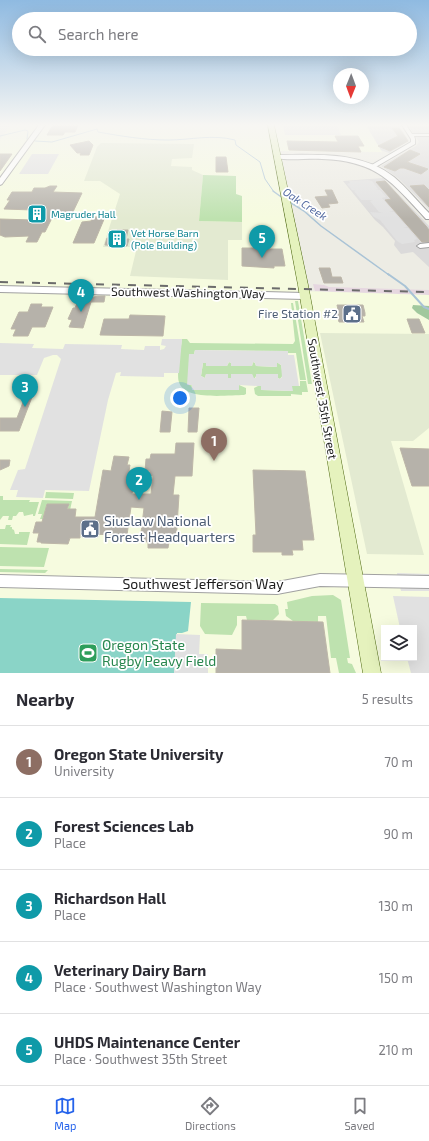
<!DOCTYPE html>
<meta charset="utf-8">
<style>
:root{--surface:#fff;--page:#f2f2f3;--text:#2b2b33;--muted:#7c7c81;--line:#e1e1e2;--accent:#2563eb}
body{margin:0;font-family:"Exo 2",sans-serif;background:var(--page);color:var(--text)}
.controls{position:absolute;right:12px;bottom:12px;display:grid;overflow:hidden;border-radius:0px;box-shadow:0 4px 16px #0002}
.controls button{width:36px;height:36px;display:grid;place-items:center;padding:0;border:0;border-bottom:1px solid var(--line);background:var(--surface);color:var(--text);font:20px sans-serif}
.compass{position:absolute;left:333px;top:68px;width:36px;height:36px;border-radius:50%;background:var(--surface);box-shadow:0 4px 16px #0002;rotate:181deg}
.you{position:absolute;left:180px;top:398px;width:14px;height:14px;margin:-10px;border:3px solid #fff;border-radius:50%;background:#1a73e8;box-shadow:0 0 0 6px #1a73e833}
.badge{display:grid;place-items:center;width:26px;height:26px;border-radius:50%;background:var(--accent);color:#fff;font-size:13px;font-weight:700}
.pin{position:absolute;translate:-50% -33px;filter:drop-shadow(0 1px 2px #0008)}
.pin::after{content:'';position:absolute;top:21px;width:14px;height:12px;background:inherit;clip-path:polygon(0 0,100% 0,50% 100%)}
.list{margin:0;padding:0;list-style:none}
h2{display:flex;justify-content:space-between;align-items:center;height:52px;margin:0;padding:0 16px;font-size:17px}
h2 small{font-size:13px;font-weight:400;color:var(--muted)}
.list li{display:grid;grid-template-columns:26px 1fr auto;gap:12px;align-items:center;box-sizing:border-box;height:72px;padding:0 16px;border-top:1px solid var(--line)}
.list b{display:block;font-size:15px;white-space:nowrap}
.list p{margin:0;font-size:13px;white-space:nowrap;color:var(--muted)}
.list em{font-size:13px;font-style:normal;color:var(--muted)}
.icon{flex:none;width:22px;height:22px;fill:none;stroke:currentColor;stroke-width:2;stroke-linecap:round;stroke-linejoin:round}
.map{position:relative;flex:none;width:429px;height:673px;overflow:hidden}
.search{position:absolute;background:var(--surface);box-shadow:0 4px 16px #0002;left:12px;right:12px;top:12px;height:44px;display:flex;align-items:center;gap:10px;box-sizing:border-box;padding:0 14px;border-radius:22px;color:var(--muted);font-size:15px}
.sheet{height:412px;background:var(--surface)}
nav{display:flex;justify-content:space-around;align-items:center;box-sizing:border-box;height:56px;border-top:1px solid var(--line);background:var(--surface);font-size:11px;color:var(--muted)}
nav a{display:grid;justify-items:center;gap:2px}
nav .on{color:var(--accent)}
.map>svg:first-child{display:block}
.residential{fill:#dbdada}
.industrial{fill:#e6d7e0}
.education{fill:#f6fbdf;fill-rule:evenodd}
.farmland{fill:#e3ead1}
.grass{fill:#bee2af}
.forest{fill:#a1c89d}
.pitch{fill:#8ad4c7}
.parking{fill:#e1e1e1;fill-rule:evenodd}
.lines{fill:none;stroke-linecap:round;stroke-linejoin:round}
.stream-far2{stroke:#a9c3d6;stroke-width:1}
.stream-far1{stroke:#a9c3d6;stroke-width:1.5}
.stream{stroke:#a9c3d6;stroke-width:2}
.building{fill:#b6b2aa;stroke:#bdb6a8}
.minor-casing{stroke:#a1a1a1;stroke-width:2}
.tertiary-casing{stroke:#a1a1a1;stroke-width:2}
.secondary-casing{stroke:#4d6810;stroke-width:1}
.minor{fill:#fff;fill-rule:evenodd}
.tertiary{fill:#fff;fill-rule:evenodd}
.secondary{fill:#e5f2bd;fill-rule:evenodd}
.rail{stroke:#6b6b6b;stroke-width:2;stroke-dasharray:8 8;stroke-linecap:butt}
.labels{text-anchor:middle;stroke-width:3.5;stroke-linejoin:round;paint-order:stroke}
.far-culture-label{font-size:10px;fill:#0d838f;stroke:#fff;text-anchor:start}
.far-water-label{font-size:11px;font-style:italic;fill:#546ba2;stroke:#fff}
.street-label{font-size:12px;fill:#1d1d1d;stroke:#fff}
.service-label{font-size:12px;fill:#4e5e75;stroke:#fff;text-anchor:end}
.near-service-label{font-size:14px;fill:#4e5e75;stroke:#fff;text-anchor:start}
.near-street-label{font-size:14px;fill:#1d1d1d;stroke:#fff}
.near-leisure-label{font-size:14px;fill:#27864d;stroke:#fff;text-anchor:start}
</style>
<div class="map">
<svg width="429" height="673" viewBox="0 0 429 673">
<rect width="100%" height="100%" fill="#edece4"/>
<path class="residential" d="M 362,125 L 399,125 L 409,141 L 389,153 L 372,147 Z
M 408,125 L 429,125 L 429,133 L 413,133 Z
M 416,137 L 429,137 L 429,209 L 398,178 L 381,166 L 416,146 L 419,142 Z
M 383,178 L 429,226 L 429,267 L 413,252 L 401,254 L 394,245 L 395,241 L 383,227 L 375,220 L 343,181 Z"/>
<path class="industrial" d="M 313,284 L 324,285 L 329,287 L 429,290 L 429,295 L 315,291 Z"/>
<path class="education" d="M 11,125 L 366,125 L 382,152 L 274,151 L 300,291 L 429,295 L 429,673 L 0,673 L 0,139 ZM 384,628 L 414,628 L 414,658 L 384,658 Z"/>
<path class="farmland" d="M 101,143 L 194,144 L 192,158 L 172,159 L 171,166 L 192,167 L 192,170 L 203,175 L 199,221 L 242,222 L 242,240 L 228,240 L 228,280 L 130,276 L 137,247 L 103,247 L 120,194 L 100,181 L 84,181 L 97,147 Z
M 320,333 L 429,334 L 429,428 L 413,441 L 391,441 L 424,555 L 367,554 Z"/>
<path class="grass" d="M 203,175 L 236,176 L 236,194 L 242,196 L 242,222 L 199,221 Z
M 295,301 L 298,301 L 312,384 L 308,384 Z
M 291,303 L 293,303 L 306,380 L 300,380 L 296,353 L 288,353 L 288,351 L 195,350 L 194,354 L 189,354 L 192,390 L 239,390 L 239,385 L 246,388 L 246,394 L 244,395 C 228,395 184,401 179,382 C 176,375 181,348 182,339 L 187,339 L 190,343 L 293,344 L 295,341 Z
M 229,362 L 231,363 L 231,366 L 252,366 L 253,362 L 255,363 L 256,366 L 277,367 L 277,363 L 278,363 L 281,365 L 283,375 L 280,379 L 278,378 L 278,374 L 257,374 L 255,378 L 253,378 L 252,374 L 231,374 L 231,378 L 228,378 L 227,374 L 206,374 L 205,378 L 201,376 L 203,363 L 206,363 L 206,366 L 227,366 Z
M 300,381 L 306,381 L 308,392 L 302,392 L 302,395 L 291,394 L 291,396 L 258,396 L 255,394 L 254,388 L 258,386 L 261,386 L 262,390 L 292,391 L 292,386 L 300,386 Z
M 46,492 L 74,493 L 73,499 L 45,498 Z
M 0,496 L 3,496 L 3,500 L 30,500 L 29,502 L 39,502 L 35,516 L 33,516 L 33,514 L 24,516 L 23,512 L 19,512 L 16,516 L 13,516 L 12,520 L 8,520 L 9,516 L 3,516 L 0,520 Z
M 42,500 L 72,501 L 69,515 L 66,515 L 69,504 L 47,504 L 43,519 L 40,519 L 42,514 L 38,514 Z
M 6,525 L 11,525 L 10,527 L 12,527 L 12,529 L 14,530 L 15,534 L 19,534 L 19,532 L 30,532 L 27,545 L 0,544 L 0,529 L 5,529 Z
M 0,547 L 49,548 L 44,567 L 0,566 Z
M 0,569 L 48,570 L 45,573 L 0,572 Z
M 333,595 L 341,600 L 350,658 L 347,658 L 348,663 L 352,664 L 356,673 L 339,673 L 336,658 L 331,658 L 326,616 L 318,616 L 318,622 L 293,621 L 286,616 L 285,609 L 288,609 L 287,602 L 312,596 Z
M 201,603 L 275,604 L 278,606 L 279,614 L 273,620 L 247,620 L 246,616 L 237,616 L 237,625 L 232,635 L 205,634 L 200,626 Z"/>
<path class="forest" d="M 413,305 L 429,306 L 429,320 L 417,313 L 412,308 Z"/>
<path class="pitch" d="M 0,598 L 191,602 L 188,631 L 182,633 L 177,633 L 174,673 L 0,673 Z"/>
<path class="parking" d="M 283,125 L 337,125 L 341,135 L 285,135 Z
M 32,154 L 59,154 L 48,174 L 19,174 Z
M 367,180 L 372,181 L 378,189 L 375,189 L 380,190 L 386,197 L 378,199 L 382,198 L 393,211 L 389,212 L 394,212 L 407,227 L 403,228 L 408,228 L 417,239 L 414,240 L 415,242 L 402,244 L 397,241 L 380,220 L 374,217 L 370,212 L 383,213 L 379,212 L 370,201 L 373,200 L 361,200 L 354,191 L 356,191 L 352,190 L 347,184 L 350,183 L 349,181 Z
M 162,339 L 182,339 L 179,373 L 164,373 L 164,377 L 120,376 L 121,372 L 116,373 L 108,400 L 89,491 L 45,490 L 43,498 L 16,497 L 18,490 L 10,490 L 18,470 L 25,469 L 61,359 L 57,355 L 53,355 L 44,358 L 37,375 L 0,375 L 0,343 L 34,344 L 32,348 L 63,349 L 65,344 L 122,345 L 121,349 L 144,350 L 145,346 L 160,346 L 160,350 L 164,349 L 166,346 L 161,345 Z
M 195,350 L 288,351 L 288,355 L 294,355 L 299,386 L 292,386 L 293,391 L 261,390 L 261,386 L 258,386 L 239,385 L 239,390 L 192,390 L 192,385 L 187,385 L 189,354 L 194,354 ZM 229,362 L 231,363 L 231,366 L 252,366 L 253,362 L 255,363 L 256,366 L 277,367 L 277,363 L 278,363 L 281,365 L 282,377 L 280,379 L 278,378 L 278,374 L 256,374 L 256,378 L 254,378 L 252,374 L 231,374 L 231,378 L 228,378 L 228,374 L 206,374 L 205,378 L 201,376 L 203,363 L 206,363 L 206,366 L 227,366 Z
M 397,573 L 429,574 L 429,591 L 401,591 Z
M 393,596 L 429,597 L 429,673 L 411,673 L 407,658 L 414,658 L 414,628 L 400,628 Z
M 176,634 L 200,635 L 199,654 L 208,654 L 208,673 L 174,673 Z"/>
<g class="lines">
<path class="stream-far2" d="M 0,136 L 25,130 L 28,131 L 27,139
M 35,141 L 52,142 L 97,129 L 98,132 C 121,136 144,140 168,140 C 191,140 212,134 235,140 L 236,145 L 260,162 L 265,179 L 274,192"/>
<path class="stream-far1" d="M 273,191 L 284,199
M 288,201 L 304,211 L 321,226 L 389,275"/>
<path class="stream" d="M 388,274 L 405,286 L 424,307 L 429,309"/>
</g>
<path class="building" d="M 53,125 L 78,125 L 75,132 L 65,132 L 63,135 L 47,135 Z
M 392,128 L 399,128 L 408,141 L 390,151 L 378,146 L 398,136 Z
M 335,136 L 358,136 L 364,146 L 358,146 L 361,152 L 289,150 L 287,141 L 338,142 Z
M 89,141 L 93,145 L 89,155 L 80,155 L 81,153 L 77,153 L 70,145 Z
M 410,150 L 420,154 L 407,162 L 428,169 L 421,174 L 404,168 L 400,168 L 395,171 L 384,167 Z
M 0,154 L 12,154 L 0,171 Z
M 216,157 L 226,157 L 228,172 L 216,172 Z
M 385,181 L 426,226 L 429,230 L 429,242 L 422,242 L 385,200 L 391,199 L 376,182 Z
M 424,185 L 429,190 L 429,207 L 410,186 Z
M 50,186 L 57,186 L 53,192 L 82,193 L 70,218 L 52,218 L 45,232 L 42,232 L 37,242 L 26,242 L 29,236 L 5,237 L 0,235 L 0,219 L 33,220 L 33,210 L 4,209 L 10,200 L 7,200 L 12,192 L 32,192 L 34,188 L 45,188 Z
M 325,190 L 332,190 L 338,203 L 328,204 L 330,207 L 322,208 L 315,197 L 328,196 Z
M 93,217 L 105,217 L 94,243 L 73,243 L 82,222 L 91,221 Z
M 117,230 L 128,230 L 126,239 L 129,239 L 127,246 L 105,245 L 107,238 L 115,238 Z
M 242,248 L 255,248 L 255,249 L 282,249 L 285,266 L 274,266 L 274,268 L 242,266 Z
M 319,268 L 330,268 L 332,277 L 341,277 L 343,283 L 324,283 Z
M 98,296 L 105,296 L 104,302 L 91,302 L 83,328 L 69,327 L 72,320 L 68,319 L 73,308 L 75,308 L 78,301 Z
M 31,304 L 42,304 L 41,307 L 53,307 L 45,327 L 32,327 L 28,336 L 13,336 L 16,329 L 11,329 L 19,312 L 28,312 Z
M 337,305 L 363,305 L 365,313 L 365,316 L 362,316 L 364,322 L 339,322 L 337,314 L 339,314 Z
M 130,315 L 165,316 L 163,336 L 100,335 L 104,319 L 129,319 Z
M 407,319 L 419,319 L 425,333 L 412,333 Z
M 25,397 L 32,397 L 19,431 L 0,431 L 0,418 L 17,418 Z
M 189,408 L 199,408 L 197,432 L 188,432 Z
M 162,411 L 172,412 L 170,432 L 160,432 Z
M 176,443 L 194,443 L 192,476 L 175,476 L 173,495 L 179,495 L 176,542 L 169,542 L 168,548 L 148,548 L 148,542 L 140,541 L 144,508 L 131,507 L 127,535 L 80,534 L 80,538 L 70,538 L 68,544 L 41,543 L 41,542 L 37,542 L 39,533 L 33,533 L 36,522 L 42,522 L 47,504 L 69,504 L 67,509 L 76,509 L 75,517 L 95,517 L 103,470 L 111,471 L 114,456 L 129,457 L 127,465 L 130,465 L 129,471 L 136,471 L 132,494 L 151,494 L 153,476 L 149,475 L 150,471 L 145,471 L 146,459 L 150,459 L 151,454 L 175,454 Z
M 400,448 L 429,449 L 429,486 L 412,486 Z
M 0,460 L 10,460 L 9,466 L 0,470 Z
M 253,470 L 305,471 L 314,540 L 302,540 L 303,550 L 292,550 L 293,555 L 282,555 L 282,552 L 253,552 L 253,535 L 256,535 Z
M 242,620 L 323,622 L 330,673 L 216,673 L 216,649 L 242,650 Z"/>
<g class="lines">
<g class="minor-casing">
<path id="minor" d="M 402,125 L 406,125 L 412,134 L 429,134 L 429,136 L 414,136 L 415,139 L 415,144 L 374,168 L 370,168 L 370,166 L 411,142 L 411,139 Z
M 429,243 L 429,247 L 420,248 L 417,246 L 420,244 Z
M 320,574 L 429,576 L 429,588 L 320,586 L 277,594 L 0,587 L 0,575 L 277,582 Z"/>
</g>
<g class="tertiary-casing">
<path id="tertiary" d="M 39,125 L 45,125 L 2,184 L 0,185 L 0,178 Z
M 278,155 C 318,155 361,151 394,177 C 407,188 417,201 429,213 L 429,219 L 426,219 C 391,181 377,161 322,159 C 307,158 290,161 276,158 L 276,156 Z
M 0,286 L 304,293 L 309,296 L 304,299 L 0,292 Z"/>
</g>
<g class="secondary-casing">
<path id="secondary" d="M 268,125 L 274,125 L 308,285 L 381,673 L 363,673 L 298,285 Z"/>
</g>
<use href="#minor" class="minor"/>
<use href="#tertiary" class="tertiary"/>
<use href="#secondary" class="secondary"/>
<path class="rail" d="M 0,282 L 429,292"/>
</g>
<linearGradient id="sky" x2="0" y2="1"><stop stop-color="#8fbae1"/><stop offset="0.57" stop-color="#f7f6f3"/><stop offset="1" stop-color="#f7f6f3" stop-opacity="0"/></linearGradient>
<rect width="429" height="219" fill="url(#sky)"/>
<defs>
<g id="building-square" transform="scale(1)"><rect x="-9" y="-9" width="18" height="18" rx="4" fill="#0f9aa8" stroke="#fff"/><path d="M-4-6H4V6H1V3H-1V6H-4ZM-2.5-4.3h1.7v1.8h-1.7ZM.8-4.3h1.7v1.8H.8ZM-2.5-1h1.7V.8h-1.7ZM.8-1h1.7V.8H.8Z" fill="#fff"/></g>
<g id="civic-square" transform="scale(1)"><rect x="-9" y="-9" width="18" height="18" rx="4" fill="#5c6f8a" stroke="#fff"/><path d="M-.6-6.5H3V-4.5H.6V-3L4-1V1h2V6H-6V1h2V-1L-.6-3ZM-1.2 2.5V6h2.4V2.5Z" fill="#fff"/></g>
<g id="stadium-square" transform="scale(1)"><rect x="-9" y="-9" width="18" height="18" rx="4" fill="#2e9e5b" stroke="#fff"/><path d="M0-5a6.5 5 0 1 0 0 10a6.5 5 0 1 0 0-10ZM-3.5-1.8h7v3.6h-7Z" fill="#fff"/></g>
</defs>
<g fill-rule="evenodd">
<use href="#building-square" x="37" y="214"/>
<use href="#building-square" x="117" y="239"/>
<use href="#civic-square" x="352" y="314"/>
<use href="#civic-square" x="90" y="529"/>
<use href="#stadium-square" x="88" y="653"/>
</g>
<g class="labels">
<g class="far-culture-label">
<text x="51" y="218">Magruder Hall</text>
<text x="131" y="237">Vet Horse Barn<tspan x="131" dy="12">(Pole Building)</tspan></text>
</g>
<g class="far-water-label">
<text transform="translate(305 204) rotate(33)" y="4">Oak Creek</text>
</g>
<g class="street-label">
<text transform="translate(188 293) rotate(1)" y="4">Southwest Washington Way</text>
<text transform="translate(322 399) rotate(80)" y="4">Southwest 35th Street</text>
</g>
<g class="service-label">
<text x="338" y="318">Fire Station #2</text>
</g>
<g class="near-service-label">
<text x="104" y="526">Siuslaw National<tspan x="104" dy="16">Forest Headquarters</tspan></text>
</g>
<g class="near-street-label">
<text x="203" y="589">Southwest Jefferson Way</text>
</g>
<g class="near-leisure-label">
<text x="102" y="650">Oregon State<tspan x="102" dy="16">Rugby Peavy Field</tspan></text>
</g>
</g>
</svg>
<div class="controls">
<button><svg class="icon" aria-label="layers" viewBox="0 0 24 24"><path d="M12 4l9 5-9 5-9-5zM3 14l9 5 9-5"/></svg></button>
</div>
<svg class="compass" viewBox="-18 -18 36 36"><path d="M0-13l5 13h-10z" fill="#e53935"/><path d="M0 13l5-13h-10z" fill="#7c7c81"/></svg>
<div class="you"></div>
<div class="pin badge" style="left:214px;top:461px;background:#8d6e63">1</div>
<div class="pin badge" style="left:139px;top:500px;background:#0f9aa8">2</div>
<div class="pin badge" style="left:25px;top:407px;background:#0f9aa8">3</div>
<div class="pin badge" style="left:81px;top:312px;background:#0f9aa8">4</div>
<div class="pin badge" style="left:262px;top:258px;background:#0f9aa8">5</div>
<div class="search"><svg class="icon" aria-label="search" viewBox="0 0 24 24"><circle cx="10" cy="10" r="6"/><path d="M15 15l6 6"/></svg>Search here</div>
</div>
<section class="sheet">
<h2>Nearby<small>5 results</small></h2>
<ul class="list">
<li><span class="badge" style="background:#8d6e63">1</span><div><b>Oregon State University</b><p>University</p></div><em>70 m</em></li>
<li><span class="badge" style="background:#0f9aa8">2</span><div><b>Forest Sciences Lab</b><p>Place</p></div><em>90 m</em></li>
<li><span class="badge" style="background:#0f9aa8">3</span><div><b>Richardson Hall</b><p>Place</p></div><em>130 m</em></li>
<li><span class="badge" style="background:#0f9aa8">4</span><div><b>Veterinary Dairy Barn</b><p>Place · Southwest Washington Way</p></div><em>150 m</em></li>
<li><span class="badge" style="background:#0f9aa8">5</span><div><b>UHDS Maintenance Center</b><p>Place · Southwest 35th Street</p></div><em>210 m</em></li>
</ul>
</section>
<nav>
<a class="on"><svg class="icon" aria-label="map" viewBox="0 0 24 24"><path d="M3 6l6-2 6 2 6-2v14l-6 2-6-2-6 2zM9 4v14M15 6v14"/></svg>Map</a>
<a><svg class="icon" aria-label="directions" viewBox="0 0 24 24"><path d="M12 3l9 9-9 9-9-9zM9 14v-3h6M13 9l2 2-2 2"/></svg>Directions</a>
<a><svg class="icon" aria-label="saved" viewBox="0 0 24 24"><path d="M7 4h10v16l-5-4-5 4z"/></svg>Saved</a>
</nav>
